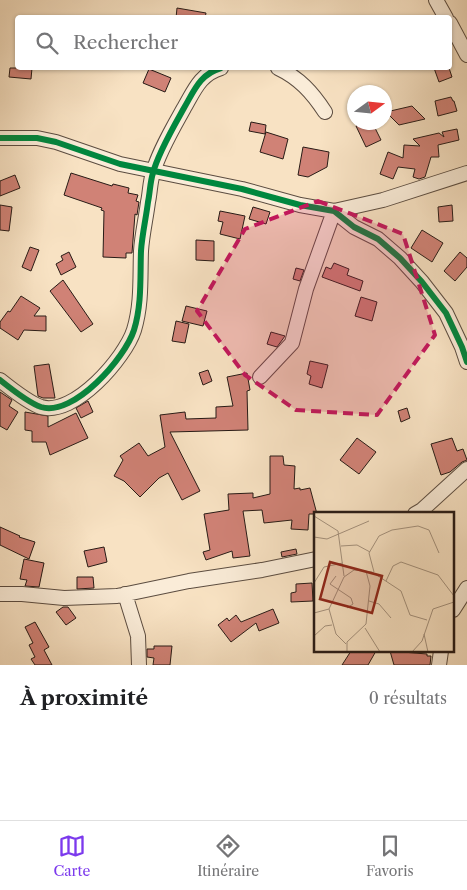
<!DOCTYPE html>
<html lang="fr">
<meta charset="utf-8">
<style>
:root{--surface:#fff;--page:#f6f6f6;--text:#202124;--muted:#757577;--line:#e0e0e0;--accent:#7c3aed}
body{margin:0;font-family:"Libre Caslon Text",serif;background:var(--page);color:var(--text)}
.compass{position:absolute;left:347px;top:85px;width:45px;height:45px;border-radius:50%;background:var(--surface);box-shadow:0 1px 4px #0004;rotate:75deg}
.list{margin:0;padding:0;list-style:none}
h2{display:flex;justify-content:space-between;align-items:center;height:65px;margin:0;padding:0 20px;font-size:21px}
h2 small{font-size:16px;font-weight:400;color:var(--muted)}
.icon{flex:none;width:28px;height:28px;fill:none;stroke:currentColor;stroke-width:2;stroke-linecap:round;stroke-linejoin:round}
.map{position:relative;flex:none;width:467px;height:665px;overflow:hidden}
.search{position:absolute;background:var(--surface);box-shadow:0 1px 4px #0004;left:15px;right:15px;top:15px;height:55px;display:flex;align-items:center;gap:12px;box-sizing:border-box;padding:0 18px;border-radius:5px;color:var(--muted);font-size:19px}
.sheet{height:155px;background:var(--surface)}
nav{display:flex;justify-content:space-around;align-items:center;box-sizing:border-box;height:70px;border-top:1px solid var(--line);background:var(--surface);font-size:14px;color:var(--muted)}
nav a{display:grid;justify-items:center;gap:2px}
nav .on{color:var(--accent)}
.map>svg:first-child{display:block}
.building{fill:#d08276;stroke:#281b16}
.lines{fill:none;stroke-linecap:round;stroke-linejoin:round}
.minor-casing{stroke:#5c4d41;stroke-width:16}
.minor{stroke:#faecd8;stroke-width:14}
.cycleway-casing{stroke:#faecd8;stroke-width:9}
.cycleway{stroke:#00873e;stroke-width:6}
.marked{fill:#c2185b;fill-opacity:0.2;stroke:#c2185b;stroke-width:4;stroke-dasharray:10 6;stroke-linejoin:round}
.inset-road{fill:none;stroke:#a5927e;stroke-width:1}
.view{fill:#8f2418;fill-opacity:0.15;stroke:#8f2418;stroke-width:2.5}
.inset-edge{fill:none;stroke:#281b16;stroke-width:2.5}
</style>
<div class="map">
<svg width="467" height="665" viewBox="0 0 467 665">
<rect width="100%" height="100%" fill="#f8e2c3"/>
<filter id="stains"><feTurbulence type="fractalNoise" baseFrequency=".004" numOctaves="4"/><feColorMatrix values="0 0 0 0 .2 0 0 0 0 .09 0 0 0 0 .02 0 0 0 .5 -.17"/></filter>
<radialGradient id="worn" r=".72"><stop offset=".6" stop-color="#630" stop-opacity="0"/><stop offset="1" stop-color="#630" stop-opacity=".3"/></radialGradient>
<path class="building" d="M 177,8 L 206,13 L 205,18 L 176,18 Z
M 10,68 L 32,68 L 31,79 L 9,77 Z
M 434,68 L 449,68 L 452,77 L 439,82 Z
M 149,69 L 171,78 L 165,92 L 143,83 Z
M 451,97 L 453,101 L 454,101 L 457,111 L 438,116 L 435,101 Z
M 412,106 L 425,119 L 399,125 L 386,112 Z
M 251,122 L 266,125 L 265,134 L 249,131 Z
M 363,122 L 372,122 L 381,140 L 366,147 L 356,126 Z
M 457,129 L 459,140 L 438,145 L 439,157 L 431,157 L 425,177 L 419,179 L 413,177 L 415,169 L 398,167 L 393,179 L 380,174 L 388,152 L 403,158 L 404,145 L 420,146 L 413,139 L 439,133 L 444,137 L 442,132 Z
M 266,132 L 288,139 L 283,159 L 260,152 Z
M 303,147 L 329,152 L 327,167 L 308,177 L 298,175 Z
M 71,173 L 112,186 L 113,184 L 129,188 L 128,193 L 138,195 L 136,201 L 139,202 L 137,215 L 135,214 L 132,253 L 126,253 L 126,258 L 103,257 L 104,211 L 101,210 L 102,208 L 64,195 Z
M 15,175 L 20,188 L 0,196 L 0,181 Z
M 0,205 L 12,207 L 9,231 L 0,230 Z
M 452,205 L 453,221 L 439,222 L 438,207 Z
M 253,207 L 270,212 L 266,224 L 249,219 Z
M 220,211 L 245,216 L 240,239 L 220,234 L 223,222 L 218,221 Z
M 422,230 L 443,243 L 432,262 L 411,248 Z
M 196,240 L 214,241 L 214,261 L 196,260 Z
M 30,247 L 39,250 L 31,271 L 22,267 Z
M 69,252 L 76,267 L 61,275 L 56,264 L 63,260 L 61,256 Z
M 460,252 L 467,258 L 467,267 L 455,281 L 444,271 Z
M 334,263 L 349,269 L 347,275 L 363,281 L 360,291 L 322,277 L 326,267 L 331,269 Z
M 296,268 L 304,270 L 300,281 L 293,279 Z
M 63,280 L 93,324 L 81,332 L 50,291 Z
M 21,296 L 40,308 L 34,316 L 46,316 L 46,331 L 24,330 L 18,340 L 0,328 L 0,322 L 8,311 L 10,312 Z
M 361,297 L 377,302 L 372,321 L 355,316 Z
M 186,306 L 207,311 L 203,326 L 182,321 Z
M 176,321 L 189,324 L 185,343 L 172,341 Z
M 271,332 L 285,336 L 277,347 L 267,344 Z
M 310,361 L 328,365 L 322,388 L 309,384 L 311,376 L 307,374 Z
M 49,364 L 55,398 L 43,398 L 38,396 L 34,366 Z
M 208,370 L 212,381 L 203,385 L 199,373 Z
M 247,373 L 250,390 L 247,391 L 248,430 L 170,432 L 200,491 L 182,500 L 168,473 L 159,478 L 140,497 L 124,481 L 114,476 L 123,460 L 120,456 L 139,443 L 148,456 L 165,447 L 160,415 L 185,412 L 186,419 L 216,418 L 216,407 L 233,406 L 227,377 Z
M 0,392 L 12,400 L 9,406 L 18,412 L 7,430 L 0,426 Z
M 88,401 L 93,412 L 81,418 L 76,408 Z
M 407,408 L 410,418 L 401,422 L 398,411 Z
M 25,412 L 48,416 L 48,427 L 76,413 L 88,438 L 50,455 L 46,442 L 32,442 L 32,431 L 25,430 Z
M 357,438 L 376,452 L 359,474 L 340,460 Z
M 452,438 L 457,451 L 463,449 L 467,460 L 462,462 L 450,472 L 441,475 L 431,444 Z
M 270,456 L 283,456 L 284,465 L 295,466 L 294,489 L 300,488 L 300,490 L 310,488 L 317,514 L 309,514 L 308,530 L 291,529 L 292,520 L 264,523 L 262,510 L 243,511 L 250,556 L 233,558 L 232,551 L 206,560 L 203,552 L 210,550 L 204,514 L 229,510 L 228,494 L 253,493 L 253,498 L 270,494 Z
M 0,527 L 20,536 L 19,537 L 35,542 L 29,559 L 0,545 Z
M 104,547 L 107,562 L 88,567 L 84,551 Z
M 296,549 L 297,554 L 282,557 L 281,552 Z
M 24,559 L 44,563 L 39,587 L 25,586 L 27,580 L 20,579 Z
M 77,577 L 93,577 L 94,588 L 77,589 Z
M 312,583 L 313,601 L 291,602 L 291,593 L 296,592 L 296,584 Z
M 63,607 L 68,607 L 76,618 L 66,625 L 56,612 Z
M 273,609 L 279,623 L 259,631 L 256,623 L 231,642 L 218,625 L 227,618 L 229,621 L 236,615 L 241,622 Z
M 35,622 L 49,647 L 44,650 L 52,665 L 35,665 L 31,659 L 35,657 L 29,645 L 33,643 L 25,627 Z
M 154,646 L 172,646 L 170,665 L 153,665 L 154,658 L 147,657 L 147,649 L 154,649 Z
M 351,651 L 376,651 L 368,665 L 342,665 Z
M 390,651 L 427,654 L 427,656 L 431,656 L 430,665 L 394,665 Z"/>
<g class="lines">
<g class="minor-casing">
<path id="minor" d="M 436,0 L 446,18
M 450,23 L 467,55
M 278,68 C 299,78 312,92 325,112
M 0,138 L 37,138 L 56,142 L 120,164 L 242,189 L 300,205 L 334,211 L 354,227 L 378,239 L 400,258 L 422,282 L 446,313 L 462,347 L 467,362
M 334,211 L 383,200 L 467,173
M 260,377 L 292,343 L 306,289 L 334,211
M 0,380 C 10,388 29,403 41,407 C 74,417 125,358 134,330 C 142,304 140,277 141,251 C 142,235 146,218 148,202 C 150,193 150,182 153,173 C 158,153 174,126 184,108 C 194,91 200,74 221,68
M 415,514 L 422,510 L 467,469
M 0,594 L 22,594 L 64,598 L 117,596 L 189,581 L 262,570 L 316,559
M 125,594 L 138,636 L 139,665
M 453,610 L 467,588
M 439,665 L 441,651"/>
</g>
<use href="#minor" class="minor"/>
<g class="cycleway-casing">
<path id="cycleway" d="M 0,138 L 37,138 L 56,142 L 120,164 L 242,189 L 300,205 L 334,211 L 354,227 L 378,239 L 400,258 L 422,282 L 446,313 L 462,347 L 467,362
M 0,380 C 10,388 29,403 41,407 C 74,417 125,358 134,330 C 142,304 140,277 141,251 C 142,235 146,218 148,202 C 150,193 150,182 153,173 C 158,153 174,126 184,108 C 194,91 200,74 221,68"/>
</g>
<use href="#cycleway" class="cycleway"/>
</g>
<path class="marked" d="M 318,201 L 403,234 L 435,335 L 377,415 L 296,410 L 245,375 L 197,311 L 245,229 Z"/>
<g transform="translate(314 512)">
<rect width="140" height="140" fill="#f8e2c3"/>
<path class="inset-road" d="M 0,4 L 24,19 L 30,64M 0,25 L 13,27 L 55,9M 27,34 L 43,33 L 56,40M 60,60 L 55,41 L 65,24 L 78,18 L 104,14 L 115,18 L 125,41M 22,64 L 16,72 L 37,86 L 39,92 L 33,96M 72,69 L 79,54 L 87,50 L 124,63 L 140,84M 0,71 L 10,55 L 29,51M 55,89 L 65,92 L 77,106M 0,101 L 15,97M 51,116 L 66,140M 110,122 L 114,140M 0,124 L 11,114 L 18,113M 32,132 L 22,122 L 15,97 L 30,65 L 40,58 L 58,60 L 87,79 L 96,103 L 113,108M 33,140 L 33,130 L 52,112 L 56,74 L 52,59M 98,140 L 108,129 L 119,97 L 140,90"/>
<path class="view" d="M 16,50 L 68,64 L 58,101 L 6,87 Z"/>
<rect width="140" height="140" class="inset-edge"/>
</g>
<rect width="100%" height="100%" filter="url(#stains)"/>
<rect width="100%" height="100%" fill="url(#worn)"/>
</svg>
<svg class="compass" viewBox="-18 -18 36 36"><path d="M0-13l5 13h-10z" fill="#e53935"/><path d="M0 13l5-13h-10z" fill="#757577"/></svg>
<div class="search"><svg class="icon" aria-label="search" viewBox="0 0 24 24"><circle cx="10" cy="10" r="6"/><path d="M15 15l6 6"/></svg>Rechercher</div>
</div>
<section class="sheet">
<h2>À proximité<small>0 résultats</small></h2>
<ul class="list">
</ul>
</section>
<nav>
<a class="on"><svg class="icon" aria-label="map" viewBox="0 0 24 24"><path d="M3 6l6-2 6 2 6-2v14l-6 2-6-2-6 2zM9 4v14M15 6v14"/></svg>Carte</a>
<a><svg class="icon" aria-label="directions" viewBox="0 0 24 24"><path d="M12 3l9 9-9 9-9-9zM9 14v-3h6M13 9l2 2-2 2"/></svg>Itinéraire</a>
<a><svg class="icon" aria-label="saved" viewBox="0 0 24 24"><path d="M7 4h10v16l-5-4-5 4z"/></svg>Favoris</a>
</nav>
